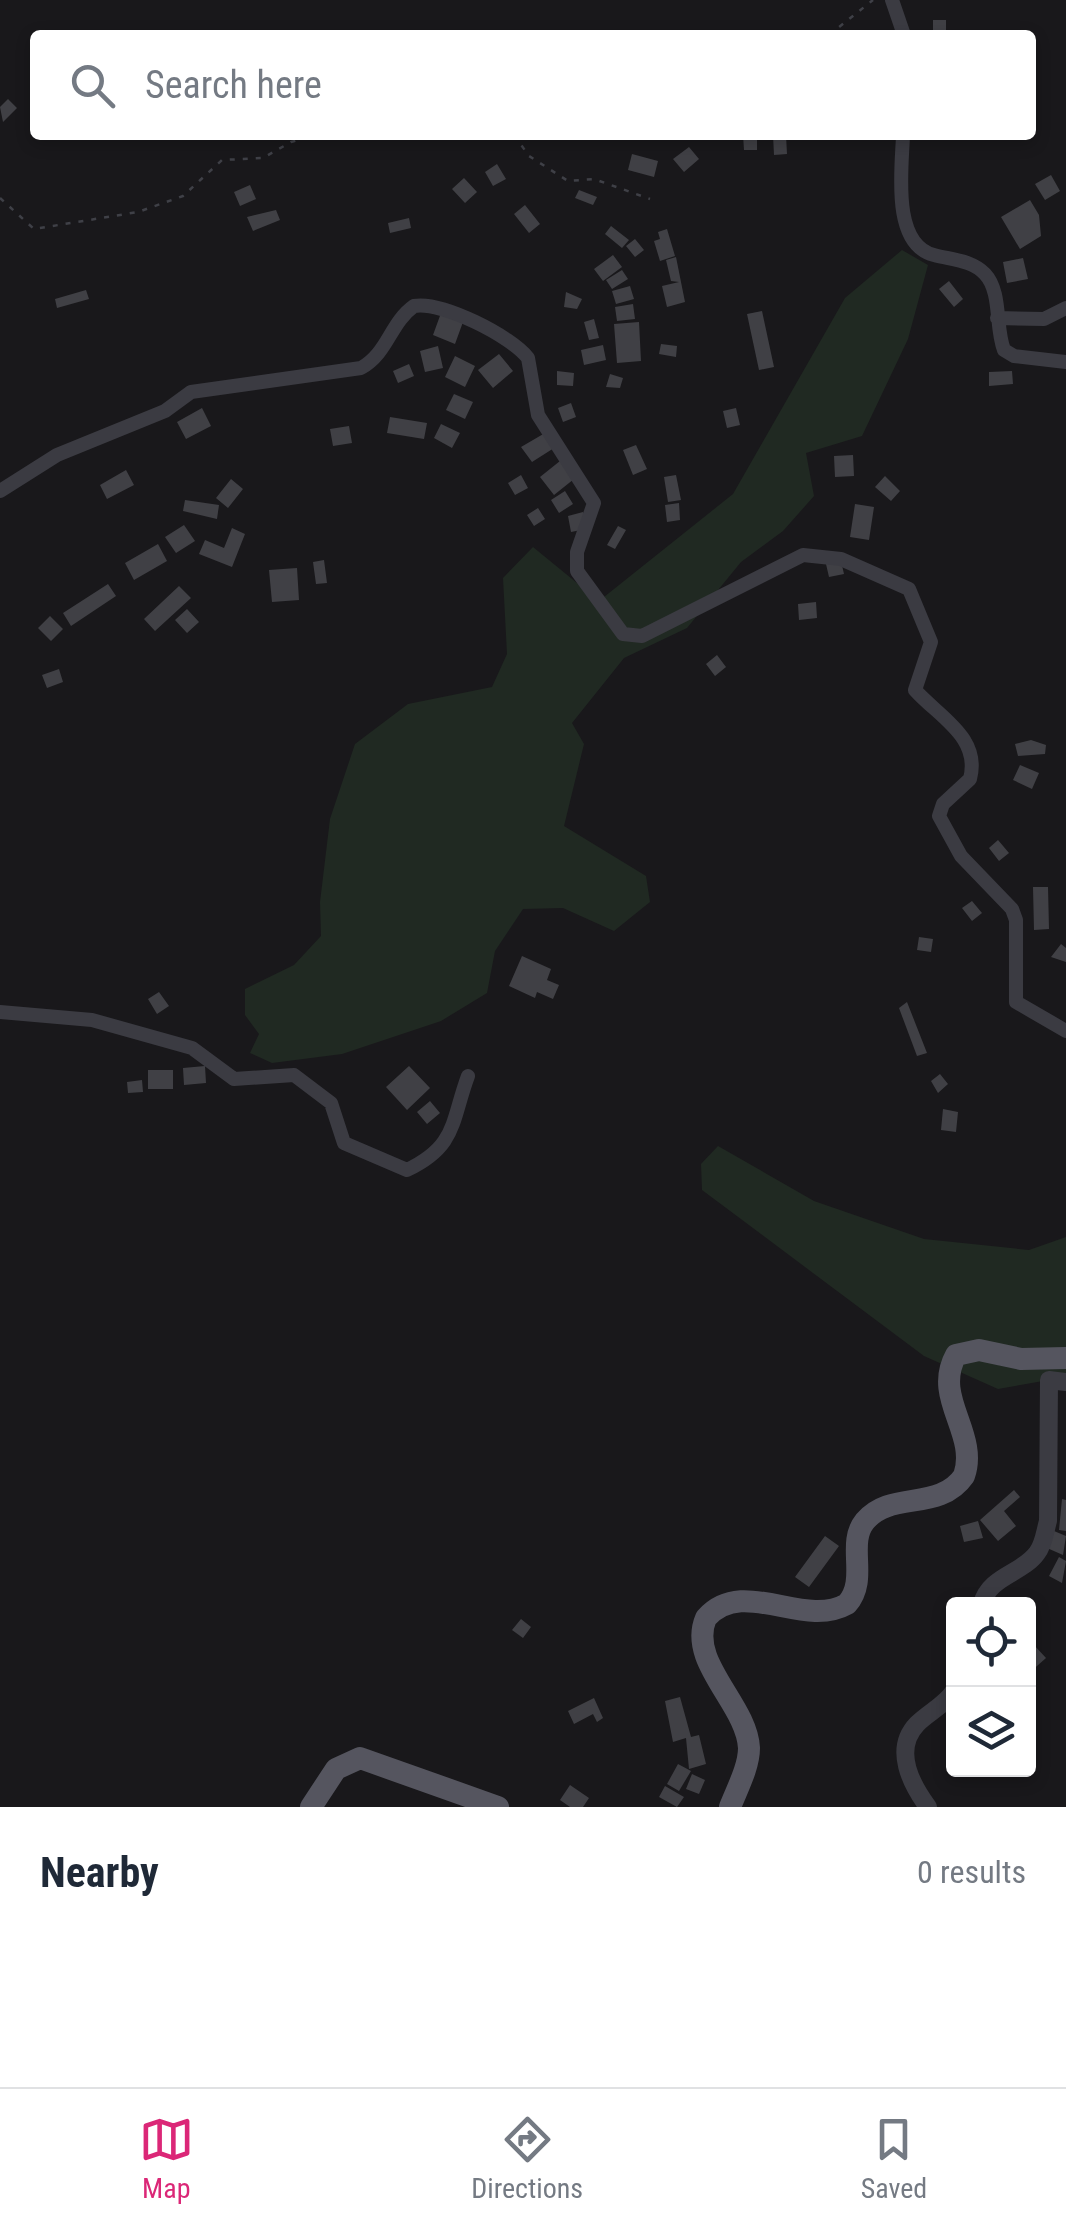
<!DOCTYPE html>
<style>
:root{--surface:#fff;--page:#f6f6f7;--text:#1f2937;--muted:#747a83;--line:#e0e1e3;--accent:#db2777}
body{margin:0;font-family:"Roboto Condensed",sans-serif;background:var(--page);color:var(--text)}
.controls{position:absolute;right:30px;bottom:30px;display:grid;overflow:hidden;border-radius:10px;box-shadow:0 5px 15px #0003}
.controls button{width:90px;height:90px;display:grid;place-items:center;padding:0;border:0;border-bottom:2px solid var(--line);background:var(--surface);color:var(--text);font:50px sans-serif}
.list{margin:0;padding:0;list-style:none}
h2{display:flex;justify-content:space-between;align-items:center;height:130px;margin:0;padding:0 40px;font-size:42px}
h2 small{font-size:32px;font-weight:400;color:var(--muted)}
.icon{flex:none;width:55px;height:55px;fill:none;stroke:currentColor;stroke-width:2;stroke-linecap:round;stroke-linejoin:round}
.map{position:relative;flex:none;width:1066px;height:1807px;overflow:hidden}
.search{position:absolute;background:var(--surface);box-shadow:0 5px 15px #0003;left:30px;right:30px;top:30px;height:110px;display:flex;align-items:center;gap:25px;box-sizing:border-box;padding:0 35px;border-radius:10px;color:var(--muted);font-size:38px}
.sheet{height:280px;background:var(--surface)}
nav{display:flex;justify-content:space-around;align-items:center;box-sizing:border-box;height:140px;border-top:2px solid var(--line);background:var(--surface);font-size:28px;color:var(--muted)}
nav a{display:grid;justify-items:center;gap:5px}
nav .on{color:var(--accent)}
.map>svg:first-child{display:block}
.green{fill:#202922}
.building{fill:#404045}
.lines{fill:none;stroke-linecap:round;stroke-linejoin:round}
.path{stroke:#3f4047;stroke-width:2.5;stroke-dasharray:5 8;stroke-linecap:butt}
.minor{stroke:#3b3b42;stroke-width:14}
.tertiary{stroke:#3b3b42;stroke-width:18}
.primary{stroke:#55555f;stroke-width:22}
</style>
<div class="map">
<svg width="1066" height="1807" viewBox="0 0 1066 1807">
<rect width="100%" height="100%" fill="#19181b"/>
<path class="green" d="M 902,250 L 928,265 L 908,339 L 862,436 L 806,453 L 814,496 L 783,531 L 741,562 L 687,628 L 624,658 L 572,723 L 584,744 L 564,826 L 646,876 L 650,902 L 614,931 L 563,908 L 523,909 L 495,951 L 487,993 L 441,1021 L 342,1054 L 272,1063 L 250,1053 L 259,1034 L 245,1015 L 245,989 L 294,965 L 321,936 L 320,902 L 330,819 L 355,744 L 408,704 L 492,687 L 507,654 L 503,578 L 533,547 L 599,601 L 733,494 L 845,298 Z
M 718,1146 L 814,1201 L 924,1239 L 1029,1250 L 1066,1237 L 1066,1377 L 998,1389 L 924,1356 L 702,1190 L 701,1164 Z"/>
<path class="building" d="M 933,20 L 946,20 L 946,35 L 933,35 Z
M 8,99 L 17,108 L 3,122 L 0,107 Z
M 743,135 L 757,135 L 757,150 L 744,150 Z
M 773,135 L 786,135 L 787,154 L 774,155 Z
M 689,147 L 699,159 L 684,172 L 673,159 Z
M 632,154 L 658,161 L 654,177 L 628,170 Z
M 497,164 L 506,179 L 493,186 L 485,172 Z
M 1051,175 L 1060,191 L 1045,200 L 1035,184 Z
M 464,178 L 477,192 L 465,203 L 452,189 Z
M 250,185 L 256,199 L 240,206 L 234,192 Z
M 579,190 L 597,197 L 593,205 L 575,198 Z
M 1030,200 L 1039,215 L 1041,236 L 1020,249 L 1001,217 Z
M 525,205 L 540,224 L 529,233 L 514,214 Z
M 276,210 L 280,220 L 253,231 L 247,217 Z
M 409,218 L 411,228 L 390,233 L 388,223 Z
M 611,226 L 629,240 L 622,248 L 605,234 Z
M 667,229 L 675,256 L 660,261 L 654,241 L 660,239 L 658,232 Z
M 635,239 L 644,250 L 635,257 L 626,246 Z
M 613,255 L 622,267 L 603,281 L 594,269 Z
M 676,257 L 685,302 L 667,307 L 662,286 L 679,282 L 671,281 L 666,260 Z
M 1023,258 L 1028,279 L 1007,283 L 1003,262 Z
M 622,270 L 628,279 L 612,289 L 606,280 Z
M 949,281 L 963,299 L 954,307 L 939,289 Z
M 630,286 L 634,299 L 616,304 L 612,291 Z
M 86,290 L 89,299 L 57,308 L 55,299 Z
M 566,292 L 582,299 L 577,309 L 564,307 Z
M 633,304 L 635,319 L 617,321 L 615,307 Z
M 762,311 L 774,367 L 759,370 L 747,314 Z
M 441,313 L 463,322 L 455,344 L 433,335 Z
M 594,319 L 599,338 L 589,340 L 584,322 Z
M 639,322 L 641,361 L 617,363 L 614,324 Z
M 661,344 L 677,346 L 676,357 L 659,354 Z
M 603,345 L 606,360 L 584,365 L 581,350 Z
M 438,346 L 443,368 L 425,372 L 420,351 Z
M 499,354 L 513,371 L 493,388 L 478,370 Z
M 455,356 L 475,366 L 465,387 L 445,377 Z
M 409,364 L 414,376 L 398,383 L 393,371 Z
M 557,371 L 574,373 L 573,386 L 557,385 Z
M 1012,371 L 1013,384 L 989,386 L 989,372 Z
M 610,374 L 623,378 L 620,388 L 606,387 Z
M 454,394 L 473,402 L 465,419 L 446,410 Z
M 571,403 L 576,417 L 563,422 L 558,408 Z
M 202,408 L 211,426 L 186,439 L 177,422 Z
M 736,408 L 740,425 L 727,428 L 723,411 Z
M 390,417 L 427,423 L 424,439 L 387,433 Z
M 441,424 L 460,433 L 452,448 L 434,438 Z
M 349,426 L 352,443 L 333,446 L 330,429 Z
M 545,433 L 554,448 L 532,462 L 521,447 Z
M 636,445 L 647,469 L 633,475 L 623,450 Z
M 853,455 L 854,476 L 835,477 L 834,456 Z
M 560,461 L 574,479 L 554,495 L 540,477 Z
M 126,470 L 134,485 L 107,499 L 100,485 Z
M 521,475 L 528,488 L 515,495 L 508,483 Z
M 676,475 L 681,500 L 668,502 L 664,477 Z
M 885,476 L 900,491 L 891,501 L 875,487 Z
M 231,479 L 243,489 L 228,508 L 216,498 Z
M 565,491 L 573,504 L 559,513 L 551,500 Z
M 185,500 L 219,505 L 217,519 L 183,511 Z
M 679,503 L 680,520 L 667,522 L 665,505 Z
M 855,504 L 874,507 L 869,540 L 850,537 Z
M 538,508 L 545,519 L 534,526 L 527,515 Z
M 583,512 L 586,529 L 571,532 L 568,516 Z
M 184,525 L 195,541 L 176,553 L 165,537 Z
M 618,526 L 626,530 L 615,549 L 607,545 Z
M 232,528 L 245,534 L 232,567 L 199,554 L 205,540 L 224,548 Z
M 158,544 L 167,561 L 134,580 L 125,563 Z
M 324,560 L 327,583 L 316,584 L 313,562 Z
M 841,561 L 844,574 L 829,577 L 826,564 Z
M 297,568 L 299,600 L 272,602 L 269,570 Z
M 108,584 L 116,596 L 71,626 L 63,613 Z
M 179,586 L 191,598 L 155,631 L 144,619 Z
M 816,602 L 817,618 L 799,620 L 798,604 Z
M 187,609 L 199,622 L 187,633 L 175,620 Z
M 50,616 L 63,629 L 51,641 L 38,628 Z
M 717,655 L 726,667 L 715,676 L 706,664 Z
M 59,669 L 63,682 L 47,688 L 42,675 Z
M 1031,740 L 1046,745 L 1045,754 L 1018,756 L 1015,744 Z
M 1020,765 L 1039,773 L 1032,789 L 1013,780 Z
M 998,840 L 1009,853 L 999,861 L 989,848 Z
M 1033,887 L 1048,887 L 1049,929 L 1034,930 Z
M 972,901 L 982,913 L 972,921 L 962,908 Z
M 919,937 L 933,939 L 931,952 L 917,950 Z
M 1061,944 L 1066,948 L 1066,962 L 1051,957 Z
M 522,956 L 551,969 L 547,980 L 559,985 L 553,999 L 537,992 L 535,998 L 509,986 Z
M 159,992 L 169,1006 L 157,1014 L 148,999 Z
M 907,1002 L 927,1053 L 917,1056 L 899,1008 Z
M 205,1066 L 206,1083 L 184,1085 L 183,1068 Z
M 409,1066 L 430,1088 L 407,1110 L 386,1087 Z
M 148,1070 L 173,1070 L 173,1089 L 148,1089 Z
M 940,1074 L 948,1084 L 938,1093 L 931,1081 Z
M 142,1080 L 143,1092 L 128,1093 L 127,1082 Z
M 430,1101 L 440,1113 L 427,1124 L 417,1112 Z
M 943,1109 L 958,1112 L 956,1132 L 941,1130 Z
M 1014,1490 L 1020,1497 L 1004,1511 L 1016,1526 L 998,1541 L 980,1520 Z
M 1062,1499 L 1066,1500 L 1066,1531 L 1059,1530 Z
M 978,1521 L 983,1538 L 964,1542 L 960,1526 Z
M 1054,1531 L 1066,1536 L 1063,1555 L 1047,1548 Z
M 825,1536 L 839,1546 L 809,1587 L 795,1577 Z
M 1059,1557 L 1066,1561 L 1062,1583 L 1049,1576 Z
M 521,1619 L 531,1627 L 523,1638 L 512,1630 Z
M 1034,1645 L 1046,1658 L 1028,1674 L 1028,1650 Z
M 680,1697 L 691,1737 L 699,1735 L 706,1764 L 689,1769 L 686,1738 L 673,1742 L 665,1701 Z
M 594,1698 L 603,1718 L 597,1722 L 593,1714 L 574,1724 L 568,1711 Z
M 678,1764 L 691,1771 L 679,1791 L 667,1784 Z
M 692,1774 L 705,1780 L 699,1794 L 686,1789 Z
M 570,1785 L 589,1798 L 583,1807 L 570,1807 L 560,1800 Z
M 665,1786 L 684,1797 L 677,1807 L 659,1797 Z"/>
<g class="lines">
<path class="path" d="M 829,35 L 873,0
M 514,135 L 529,156 L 568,181 L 594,179 L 650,199
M 0,198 L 34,229 L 138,212 L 183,196 L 222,160 L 263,158 L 291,142 L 317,135"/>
<path class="minor" d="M 892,0 L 904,35
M 903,135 C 902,168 891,244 934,255 C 952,260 972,260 985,274 C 1002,292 995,328 1004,350 L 1014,356 L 1066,362
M 997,318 L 1044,319 L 1066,308
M 0,491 L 57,455 L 165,411 L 191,392 L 361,368 C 388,353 390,323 414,306 C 442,301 511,336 528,358 L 538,415 L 594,503 L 577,552 L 577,571 L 623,634 L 642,636 L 803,555 L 841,559 L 909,589 L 931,642 L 915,690 C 939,717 981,737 970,779 L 943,804 L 939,816 L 961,856 L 1012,909 L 1016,920 L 1016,1002 L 1066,1031
M 0,1012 L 92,1020 L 192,1048 L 234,1079 L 294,1075 L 331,1103 L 344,1143 L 407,1170 C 457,1146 451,1122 468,1076"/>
<path class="tertiary" d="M 982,1604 C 989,1576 1022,1574 1037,1553 C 1044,1544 1045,1531 1048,1521 L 1049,1380 L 1066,1382
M 928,1807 C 911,1784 893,1749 917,1724 C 929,1712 945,1705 954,1691"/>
<path class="primary" d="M 311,1807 L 336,1769 L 360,1758 L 498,1807
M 730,1807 C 737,1789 749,1767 749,1748 C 747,1704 687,1662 706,1618 C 743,1576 803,1629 847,1604 C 869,1579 846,1544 865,1521 C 891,1490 939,1512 964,1476 C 979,1433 932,1398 956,1355 L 979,1350 L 1021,1359 L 1066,1358"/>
</g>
</svg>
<div class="controls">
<button><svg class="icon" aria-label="locate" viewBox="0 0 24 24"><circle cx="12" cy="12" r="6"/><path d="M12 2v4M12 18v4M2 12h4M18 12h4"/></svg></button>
<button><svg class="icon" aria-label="layers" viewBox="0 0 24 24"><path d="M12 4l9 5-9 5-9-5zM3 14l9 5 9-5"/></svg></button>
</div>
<div class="search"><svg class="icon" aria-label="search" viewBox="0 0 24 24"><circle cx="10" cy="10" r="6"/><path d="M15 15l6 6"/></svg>Search here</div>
</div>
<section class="sheet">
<h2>Nearby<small>0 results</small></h2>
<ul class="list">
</ul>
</section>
<nav>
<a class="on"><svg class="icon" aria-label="map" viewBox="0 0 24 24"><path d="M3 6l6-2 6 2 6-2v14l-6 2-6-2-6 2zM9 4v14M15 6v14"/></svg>Map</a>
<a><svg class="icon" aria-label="directions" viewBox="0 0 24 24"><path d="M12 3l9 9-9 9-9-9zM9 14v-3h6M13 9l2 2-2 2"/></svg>Directions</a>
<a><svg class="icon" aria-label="saved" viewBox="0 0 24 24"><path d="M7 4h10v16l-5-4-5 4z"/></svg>Saved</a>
</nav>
